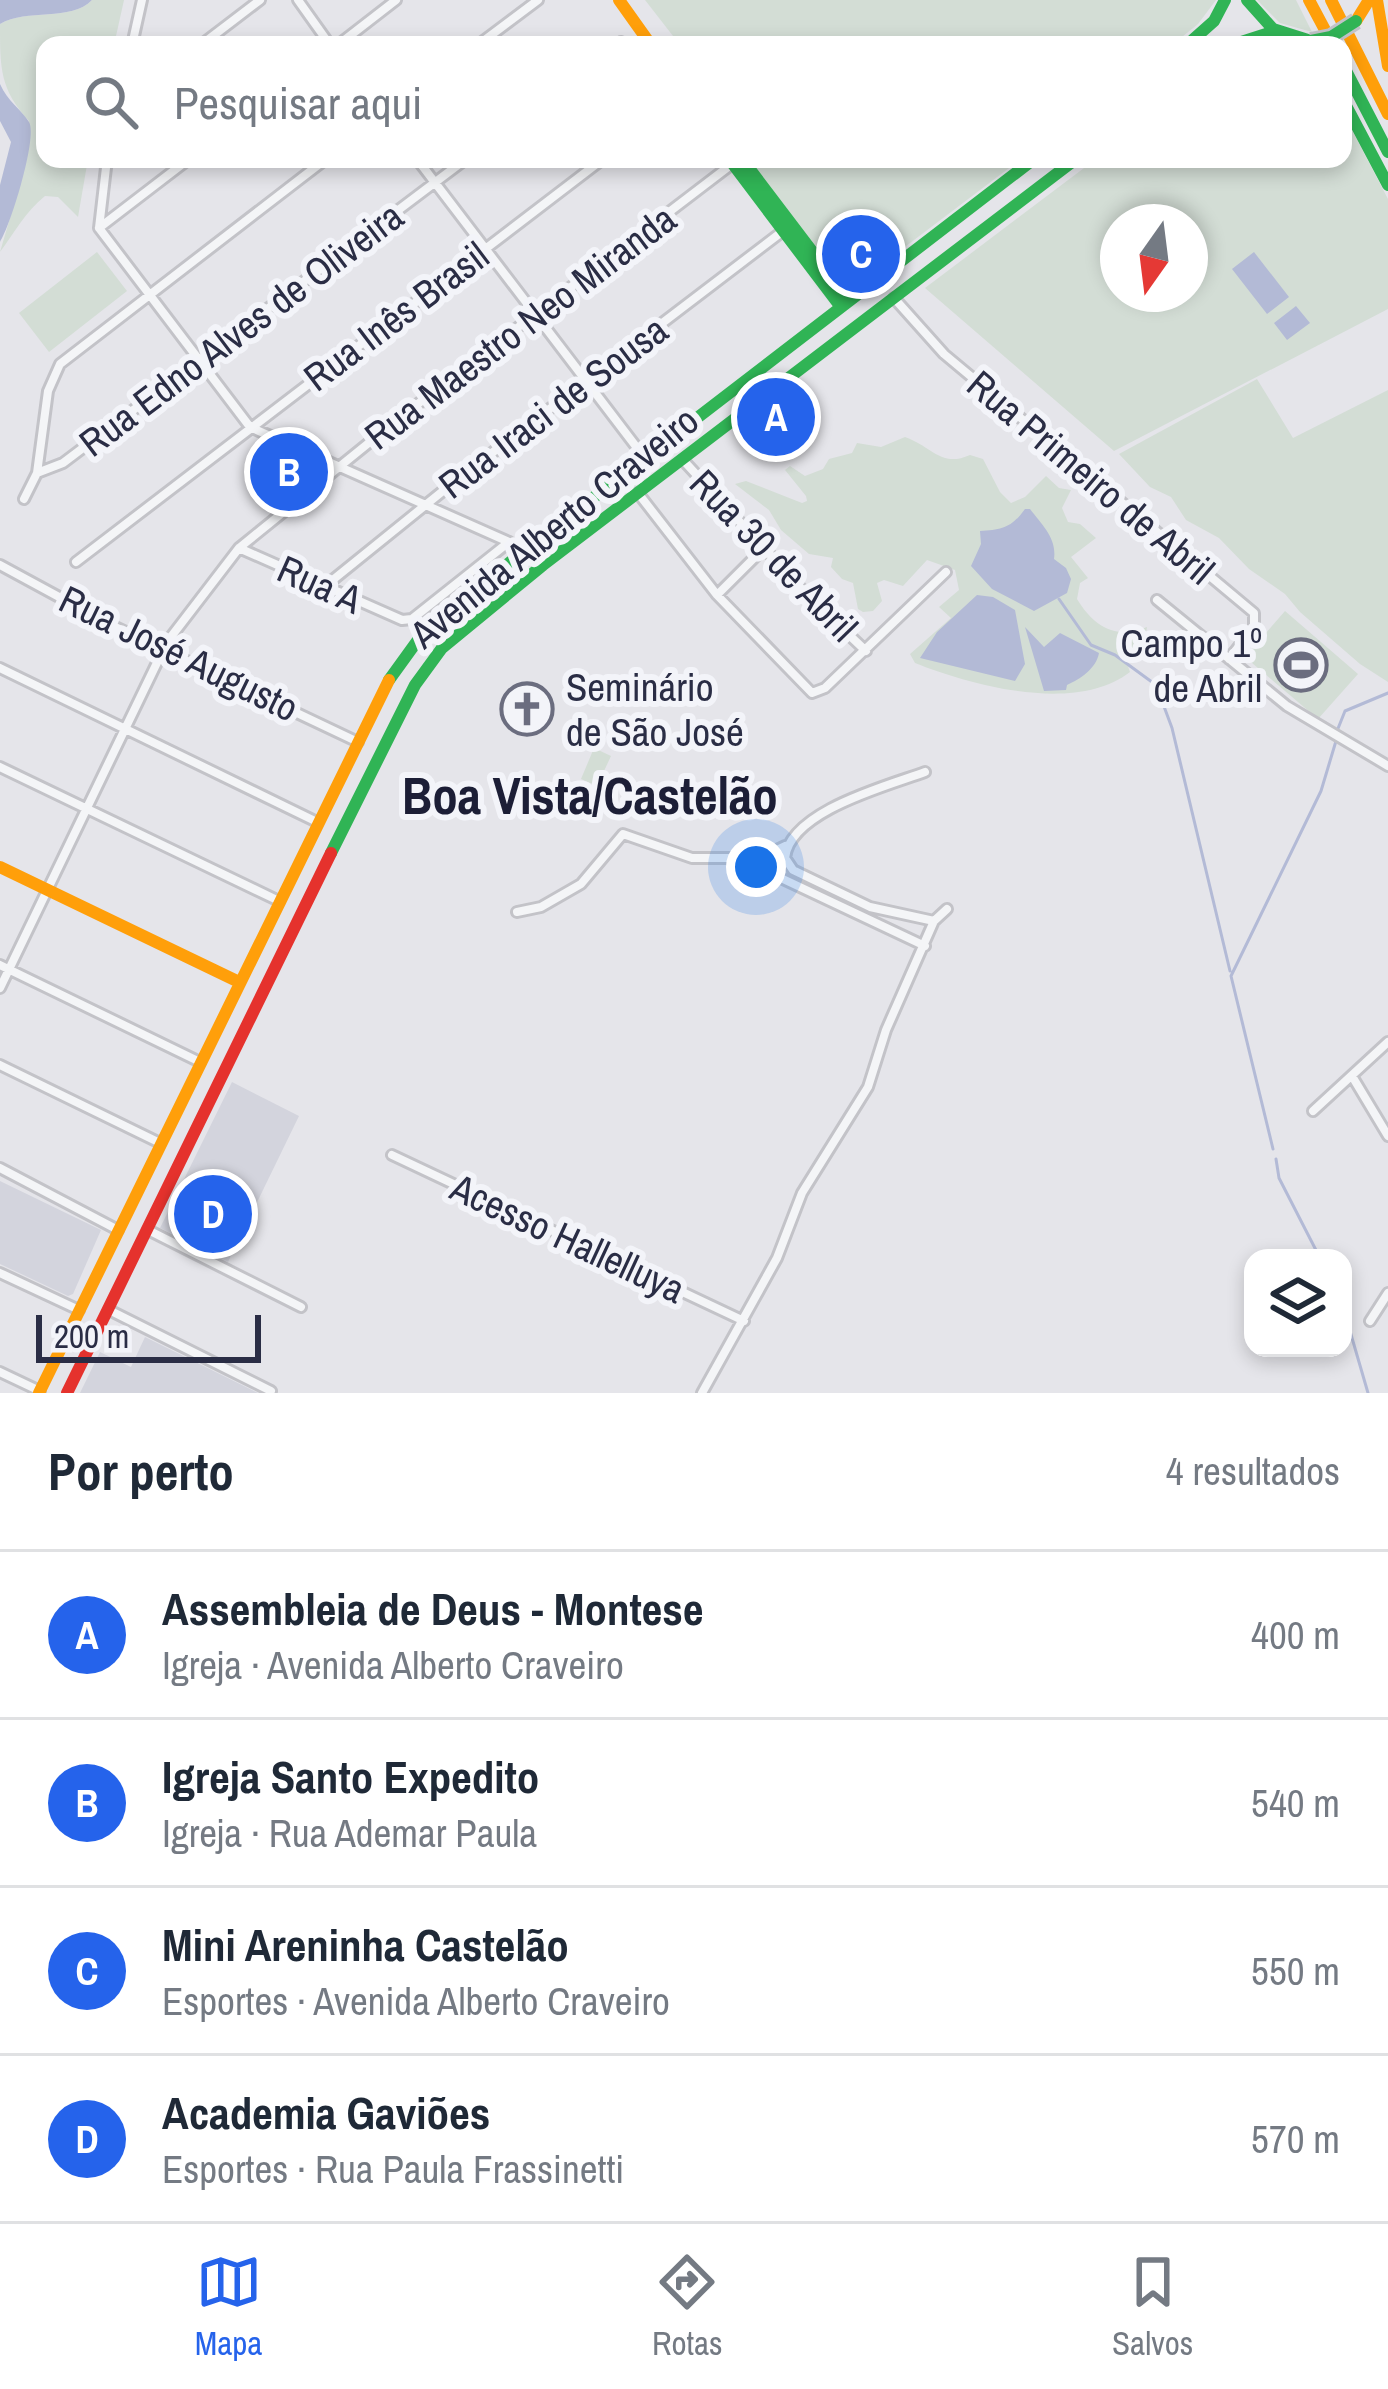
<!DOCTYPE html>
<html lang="pt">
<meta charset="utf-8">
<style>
:root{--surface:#fff;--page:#f6f6f7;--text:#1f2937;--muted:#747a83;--line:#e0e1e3;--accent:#2563eb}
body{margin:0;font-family:"Archivo Narrow",sans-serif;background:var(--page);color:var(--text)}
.controls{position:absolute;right:36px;bottom:36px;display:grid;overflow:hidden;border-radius:24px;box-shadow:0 6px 18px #0003}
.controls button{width:108px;height:108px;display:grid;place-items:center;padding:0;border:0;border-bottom:3px solid var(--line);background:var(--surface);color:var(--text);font:60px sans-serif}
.compass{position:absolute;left:1100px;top:204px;width:108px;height:108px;border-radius:50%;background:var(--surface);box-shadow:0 6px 18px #0003;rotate:194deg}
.scale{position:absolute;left:36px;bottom:30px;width:225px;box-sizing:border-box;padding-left:12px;border:6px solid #2a2d45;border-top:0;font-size:33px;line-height:42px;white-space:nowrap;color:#2a2d45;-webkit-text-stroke:9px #f3f4f9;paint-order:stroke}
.you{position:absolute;left:756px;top:867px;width:42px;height:42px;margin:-30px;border:9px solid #fff;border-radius:50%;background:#1a73e8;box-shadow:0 0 0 18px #1a73e833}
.badge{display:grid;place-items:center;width:78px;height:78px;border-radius:50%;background:var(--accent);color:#fff;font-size:39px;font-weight:700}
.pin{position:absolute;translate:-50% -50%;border:6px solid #fff;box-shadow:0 3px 12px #0006}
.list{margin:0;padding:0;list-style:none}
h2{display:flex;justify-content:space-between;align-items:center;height:156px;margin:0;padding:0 48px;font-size:51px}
h2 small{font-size:39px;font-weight:400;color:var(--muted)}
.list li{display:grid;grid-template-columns:78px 1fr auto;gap:36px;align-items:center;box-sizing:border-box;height:168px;padding:0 48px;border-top:3px solid var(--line)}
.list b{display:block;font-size:45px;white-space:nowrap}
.list p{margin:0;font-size:39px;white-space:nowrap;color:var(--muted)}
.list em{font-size:39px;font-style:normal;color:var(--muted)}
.icon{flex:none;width:66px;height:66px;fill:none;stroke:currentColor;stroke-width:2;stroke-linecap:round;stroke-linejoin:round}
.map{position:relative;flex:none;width:1388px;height:1393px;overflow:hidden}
.search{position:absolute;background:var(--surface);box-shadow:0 6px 18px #0003;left:36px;right:36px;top:36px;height:132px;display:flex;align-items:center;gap:30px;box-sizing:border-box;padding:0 42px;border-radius:24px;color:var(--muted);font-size:45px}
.sheet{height:828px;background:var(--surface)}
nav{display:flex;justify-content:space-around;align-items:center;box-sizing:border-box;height:168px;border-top:3px solid var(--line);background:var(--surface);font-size:33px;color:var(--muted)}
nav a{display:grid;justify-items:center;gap:6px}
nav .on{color:var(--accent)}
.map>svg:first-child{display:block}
.built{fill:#d3d4dd}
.green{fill:#d3ddd5;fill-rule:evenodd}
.water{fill:#b3bad6}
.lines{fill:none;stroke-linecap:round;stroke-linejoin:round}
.stream{stroke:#b3bad6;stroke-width:3}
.street-casing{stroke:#c3c3c8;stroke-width:14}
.street{stroke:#f4f5f7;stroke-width:8}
.fast{stroke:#30b455;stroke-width:12}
.slow{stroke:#ff9f0a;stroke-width:12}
.jam{stroke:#e5322d;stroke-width:12}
.fast-bridge-casing{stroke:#c1c2c8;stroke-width:18;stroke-linecap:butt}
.fast-bridge{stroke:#30b455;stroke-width:12}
.labels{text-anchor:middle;stroke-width:12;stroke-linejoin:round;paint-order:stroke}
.street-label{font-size:39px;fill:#2a2d45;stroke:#f3f4f9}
.poi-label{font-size:39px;fill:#2a2d45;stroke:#f3f4f9;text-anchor:end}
.district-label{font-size:51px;font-weight:bold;fill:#1c1e36;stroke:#f3f4f9}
</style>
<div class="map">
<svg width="1388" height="1393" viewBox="0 0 1388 1393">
<rect width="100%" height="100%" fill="#e5e5ea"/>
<path class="built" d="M 232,1082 L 299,1116 L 228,1262 L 160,1228 Z
M 0,1181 L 101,1230 L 73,1294 L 68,1296 L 0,1264 Z
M 145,1337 L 258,1393 L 80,1393 L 100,1352 L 131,1367 Z"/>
<path class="green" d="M 92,0 L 124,0 L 114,45 L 45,45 L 45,159 L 88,159 L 78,217 L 58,197 L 45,196 C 25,212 15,232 0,252 L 20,184 L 29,121 C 0,89 0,69 0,24 C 27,8 71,22 92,0 Z
M 645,0 L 1216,0 L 1198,24 L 1172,45 L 680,45 Z
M 1257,0 L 1296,0 L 1312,32 L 1280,23 Z
M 1343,113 L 1388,199 L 1388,309 L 1114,451 L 925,288 L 1096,159 L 1343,159 ZM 1118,222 L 1190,222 L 1190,294 L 1118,294 Z
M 748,159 L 1021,159 L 848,290 Z
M 97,252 L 127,291 L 49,352 L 19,313 Z
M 1257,379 L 1293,438 L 1388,390 L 1388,682 L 1360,664 L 1300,612 L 1285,594 L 1249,569 L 1219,538 L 1186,520 L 1171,497 L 1150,487 L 1119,454 Z
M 905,437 C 933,447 941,468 970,455 L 983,459 L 1000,492 L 1011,503 L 1025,497 L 1046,476 L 1059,488 L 1071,490 L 1062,508 L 1068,522 L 1080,524 L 1096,538 L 1071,557 L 1088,578 L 1080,583 L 1077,599 C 1094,627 1116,640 1147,627 L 1145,638 L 1126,661 L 1130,672 C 1076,714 973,686 915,663 L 910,654 L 951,618 L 939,607 L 959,590 L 955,570 L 927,560 L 903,586 L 884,580 L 877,583 L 882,601 L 873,611 L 863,612 L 858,609 L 853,583 L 842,579 L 831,567 L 833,558 L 809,554 L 781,530 L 769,510 L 735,484 L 746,481 L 802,503 L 807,501 L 806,496 L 785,470 L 790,466 L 805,476 L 823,469 L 829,459 L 852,453 L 857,443 L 881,447 Z
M 1285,611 L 1358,674 L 1318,719 L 1245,657 Z
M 594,748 L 611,756 L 597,786 L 581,779 Z"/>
<path class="water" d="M 0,0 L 92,0 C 71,22 27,8 0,24 Z
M 0,84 C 8,102 20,108 29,122 C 38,137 10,228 0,242 L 0,185 L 11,142 L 0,121 Z
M 1254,252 L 1289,297 L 1267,314 L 1232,269 Z
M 1296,306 L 1310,323 L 1287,340 L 1274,323 Z
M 1025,509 L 1030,509 C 1042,525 1057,538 1054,559 L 1066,568 L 1071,579 L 1067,593 L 1034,611 L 992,589 L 971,566 L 981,544 L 980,531 C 1003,530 1012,527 1025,509 Z
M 977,595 L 993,597 L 1015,610 L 1025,664 L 1015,681 L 920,658 L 937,632 Z
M 1025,627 L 1044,647 L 1060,633 L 1099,653 C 1096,669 1080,679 1067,685 L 1066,690 L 1044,691 Z"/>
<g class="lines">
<path class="stream" d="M 1059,599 L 1091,645 L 1115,655 L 1156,685 L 1172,728 L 1230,971
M 1337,731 L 1345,711 L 1388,693
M 1273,1149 L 1231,976 L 1321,791 L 1336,741
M 1276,1159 L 1279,1178 L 1320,1258
M 1343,1307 L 1368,1393"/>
<g class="street-casing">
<path id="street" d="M 298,0 L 330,45
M 132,45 L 142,0
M 201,45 L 260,0
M 338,45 L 396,0
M 478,45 L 538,0
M 617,45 L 621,42
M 417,159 L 644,457
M 99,228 L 250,427 L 509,542 L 520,554
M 99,228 L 189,159
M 99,228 L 107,159
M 894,298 L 944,354 L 1254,613 L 1254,627 L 1229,659
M 683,460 L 808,596 L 866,651
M 37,473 L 48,391 L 60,364 L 326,159
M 638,493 L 717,595 L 812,693 L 825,688 L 946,572
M 24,499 L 37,473 L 63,463 L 466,159
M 239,548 L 402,620 L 412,619 L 509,542
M 76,562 L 603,159
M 0,565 L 107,623 L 358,742
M 324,587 L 459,478 L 783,231
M 717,595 L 764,548
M 1157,600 L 1287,706 L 1388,766
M 0,668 L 317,822
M 0,767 L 279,901
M 925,772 C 887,786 790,811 785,858 L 793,870 L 870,907 L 934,921
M 785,846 L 766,855 L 763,864 L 766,871 L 925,946
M 517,912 L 541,907 L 581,884 L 623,834 L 692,858 L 729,858 L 763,866
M 0,965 L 200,1062
M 0,988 L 167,642 L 239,548 L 402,416 L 732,164
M 0,1065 L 160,1143
M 1352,1076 L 1388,1136
M 1313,1111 L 1388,1042
M 392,1155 L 744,1321
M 0,1168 L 118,1230
M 148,1230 L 301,1307
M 0,1273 L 79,1310
M 109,1310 L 271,1391
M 1370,1321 L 1388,1293
M 0,1372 L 40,1391
M 702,1393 L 777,1258 L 802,1193 L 868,1087 L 886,1030 L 934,921 L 947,909"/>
</g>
<use href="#street" class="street"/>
<path class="fast" d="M 1247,0 L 1273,29 L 1311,41
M 1187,45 L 1214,21 L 1225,0
M 1232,45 L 1275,31
M 1343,65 L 1388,152
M 1343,100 L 1388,185
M 729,159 L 840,306
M 742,159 L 849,300
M 389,680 L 423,633 L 520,554 L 1034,159
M 331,853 L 415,685 L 442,648 L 543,565 L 1076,159"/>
<path class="slow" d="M 619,0 L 651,45
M 1309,0 L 1333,45
M 1331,0 L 1388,114
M 1377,0 L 1388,66
M 1356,21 L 1369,0
M 0,867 L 239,982
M 39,1393 L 389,680"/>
<path class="jam" d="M 67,1393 L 331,853"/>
<g class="fast-bridge-casing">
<path id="fast-bridge" d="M 1311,41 L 1331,37 L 1356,21"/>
</g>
<use href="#fast-bridge" class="fast-bridge"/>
</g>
<defs>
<g id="stadium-ring" transform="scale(2.7)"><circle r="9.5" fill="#f3f4f9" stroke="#6b6d7f" stroke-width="1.5"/><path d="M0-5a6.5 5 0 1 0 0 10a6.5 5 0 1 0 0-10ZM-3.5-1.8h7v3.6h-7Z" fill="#6b6d7f"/></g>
<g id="church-ring" transform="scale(2.7)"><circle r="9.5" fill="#f3f4f9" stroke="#6b6d7f" stroke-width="1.5"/><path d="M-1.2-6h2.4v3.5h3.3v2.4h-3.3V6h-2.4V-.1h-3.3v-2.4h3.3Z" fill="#6b6d7f"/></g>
</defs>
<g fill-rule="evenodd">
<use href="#stadium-ring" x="1301" y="665"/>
<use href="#church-ring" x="527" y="709"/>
</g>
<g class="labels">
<g class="street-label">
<text transform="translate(396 316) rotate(-37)" y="14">Rua Inês Brasil</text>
<text transform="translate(520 327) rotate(-37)" y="14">Rua Maestro Neo Miranda</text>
<text transform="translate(241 329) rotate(-37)" y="14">Rua Edno Alves de Oliveira</text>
<text transform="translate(553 407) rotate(-37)" y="14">Rua Iraci de Sousa</text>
<text transform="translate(1091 477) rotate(40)" y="14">Rua Primeiro de Abril</text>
<text transform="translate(554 527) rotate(-39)" y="14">Avenida Alberto Craveiro</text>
<text transform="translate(774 555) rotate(46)" y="14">Rua 30 de Abril</text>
<text transform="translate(320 584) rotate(24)" y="14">Rua A</text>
<text transform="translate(179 653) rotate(26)" y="14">Rua José Augusto</text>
<text transform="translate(568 1238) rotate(25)" y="14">Acesso Hallelluya</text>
</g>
<g class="poi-label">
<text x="1262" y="657">Campo 1º<tspan x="1262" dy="45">de Abril</tspan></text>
<text x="566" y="701" text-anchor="start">Seminário<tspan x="566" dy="45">de São José</tspan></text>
</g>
<g class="district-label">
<text x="590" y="814">Boa Vista/Castelão</text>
</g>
</g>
</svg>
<div class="controls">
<button><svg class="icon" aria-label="layers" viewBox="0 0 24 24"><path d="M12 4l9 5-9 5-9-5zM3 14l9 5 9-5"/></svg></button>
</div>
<svg class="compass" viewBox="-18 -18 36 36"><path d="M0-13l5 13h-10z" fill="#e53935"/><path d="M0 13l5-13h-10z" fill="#747a83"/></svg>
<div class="scale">200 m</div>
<div class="you"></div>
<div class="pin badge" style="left:776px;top:417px">A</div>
<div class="pin badge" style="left:289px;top:472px">B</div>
<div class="pin badge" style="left:861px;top:254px">C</div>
<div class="pin badge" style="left:213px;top:1214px">D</div>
<div class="search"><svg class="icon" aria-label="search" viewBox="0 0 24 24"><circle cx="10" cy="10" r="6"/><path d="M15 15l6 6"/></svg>Pesquisar aqui</div>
</div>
<section class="sheet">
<h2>Por perto<small>4 resultados</small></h2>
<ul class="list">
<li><span class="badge">A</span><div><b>Assembleia de Deus - Montese</b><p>Igreja · Avenida Alberto Craveiro</p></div><em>400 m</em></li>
<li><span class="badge">B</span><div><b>Igreja Santo Expedito</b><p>Igreja · Rua Ademar Paula</p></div><em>540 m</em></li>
<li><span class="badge">C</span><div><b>Mini Areninha Castelão</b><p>Esportes · Avenida Alberto Craveiro</p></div><em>550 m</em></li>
<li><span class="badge">D</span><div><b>Academia Gaviões</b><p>Esportes · Rua Paula Frassinetti</p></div><em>570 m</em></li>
</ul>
</section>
<nav>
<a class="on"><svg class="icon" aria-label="map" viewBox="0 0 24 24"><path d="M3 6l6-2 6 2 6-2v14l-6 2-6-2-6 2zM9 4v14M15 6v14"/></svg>Mapa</a>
<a><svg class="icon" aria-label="directions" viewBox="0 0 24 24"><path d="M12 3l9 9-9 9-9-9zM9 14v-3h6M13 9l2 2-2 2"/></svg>Rotas</a>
<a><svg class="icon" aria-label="saved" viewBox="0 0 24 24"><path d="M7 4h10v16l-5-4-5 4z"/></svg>Salvos</a>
</nav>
